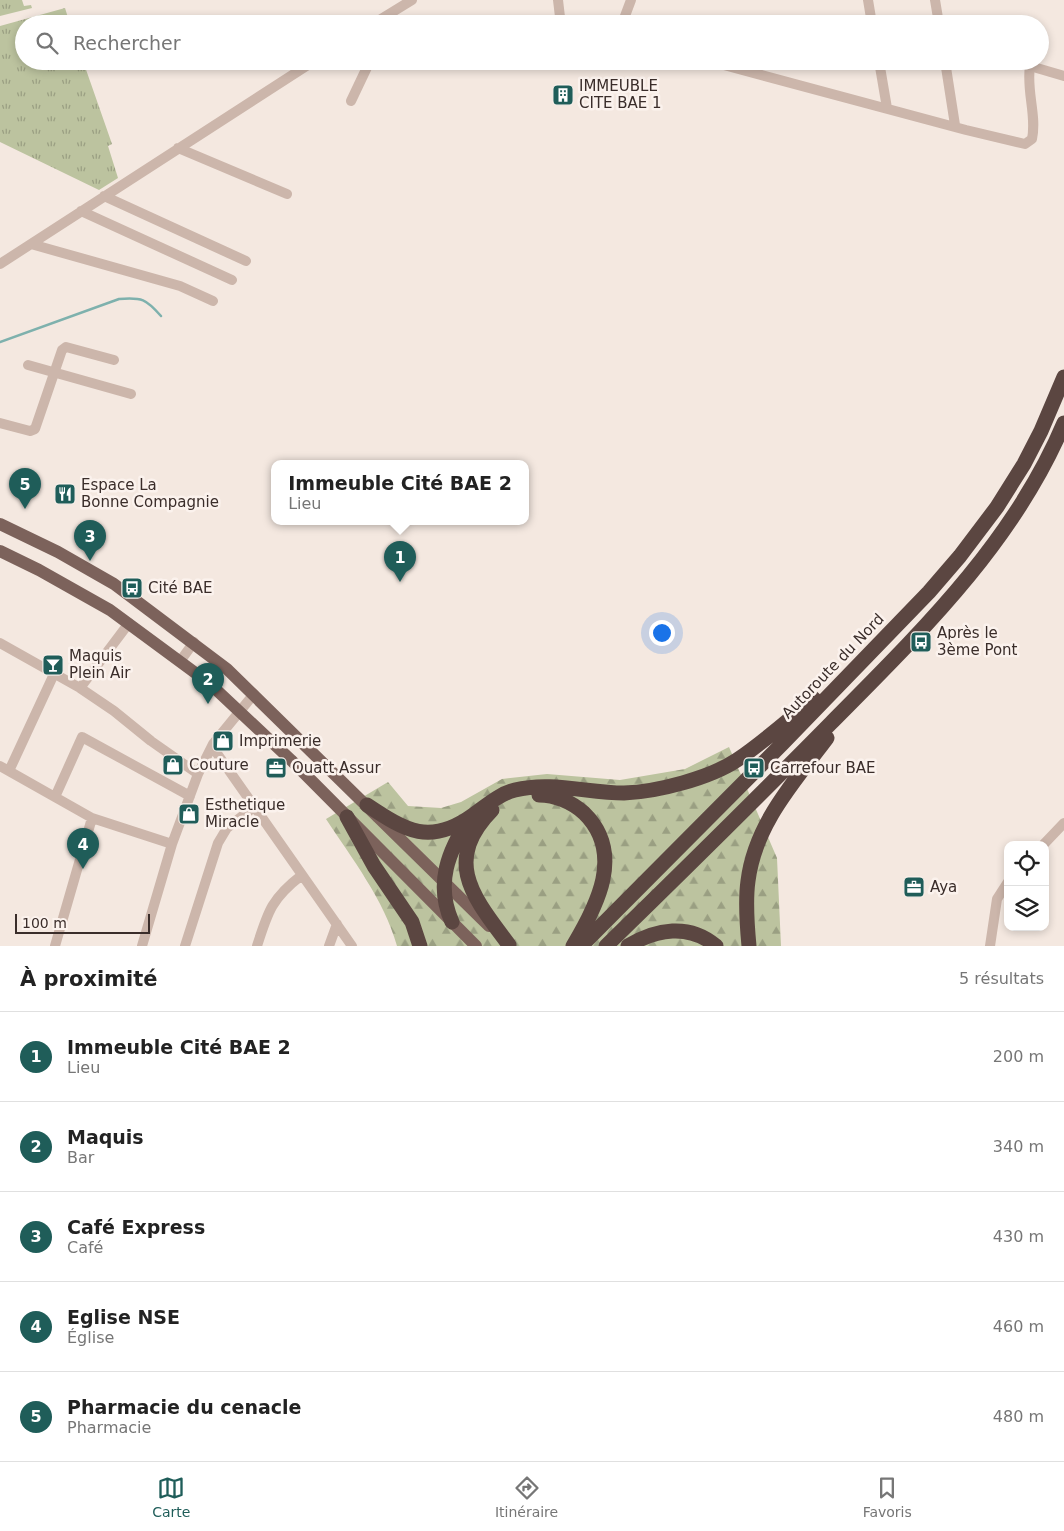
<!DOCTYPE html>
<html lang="fr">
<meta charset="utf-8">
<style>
:root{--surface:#fff;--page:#f6f6f6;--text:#222;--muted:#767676;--line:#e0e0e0;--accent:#1f5d59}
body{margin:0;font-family:"DejaVu Sans",sans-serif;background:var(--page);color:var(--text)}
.controls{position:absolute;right:15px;bottom:15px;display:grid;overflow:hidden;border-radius:10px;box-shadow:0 2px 8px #0003}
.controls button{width:45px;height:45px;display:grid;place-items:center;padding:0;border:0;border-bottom:1px solid var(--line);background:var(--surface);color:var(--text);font:25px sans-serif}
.scale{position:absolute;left:15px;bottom:12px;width:135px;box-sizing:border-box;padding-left:5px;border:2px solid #3a2d2a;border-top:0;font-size:14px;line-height:18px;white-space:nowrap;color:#3a2d2a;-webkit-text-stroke:4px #fbf2ed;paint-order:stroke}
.you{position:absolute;left:661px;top:632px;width:18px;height:18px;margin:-12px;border:4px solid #fff;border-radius:50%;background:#1a73e8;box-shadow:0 0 0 8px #1a73e833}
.badge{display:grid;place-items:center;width:32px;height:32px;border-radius:50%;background:var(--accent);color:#fff;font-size:16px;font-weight:700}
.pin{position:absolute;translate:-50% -41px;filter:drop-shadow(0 1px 2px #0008)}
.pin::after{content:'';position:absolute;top:26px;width:18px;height:15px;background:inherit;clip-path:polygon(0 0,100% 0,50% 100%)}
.popup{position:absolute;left:271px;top:460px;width:258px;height:65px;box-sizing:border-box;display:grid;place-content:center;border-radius:10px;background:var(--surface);filter:drop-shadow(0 1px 4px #0005);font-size:16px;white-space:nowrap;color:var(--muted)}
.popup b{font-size:19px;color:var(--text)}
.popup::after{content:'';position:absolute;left:50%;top:100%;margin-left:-10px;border:10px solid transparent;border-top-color:var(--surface)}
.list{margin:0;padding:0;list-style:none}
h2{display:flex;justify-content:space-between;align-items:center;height:65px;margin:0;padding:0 20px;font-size:21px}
h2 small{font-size:16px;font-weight:400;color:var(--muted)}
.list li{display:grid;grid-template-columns:32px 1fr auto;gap:15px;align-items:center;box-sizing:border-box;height:90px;padding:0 20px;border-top:1px solid var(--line)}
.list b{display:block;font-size:19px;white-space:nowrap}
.list p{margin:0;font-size:16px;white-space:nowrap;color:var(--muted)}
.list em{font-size:16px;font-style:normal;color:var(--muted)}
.icon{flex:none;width:28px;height:28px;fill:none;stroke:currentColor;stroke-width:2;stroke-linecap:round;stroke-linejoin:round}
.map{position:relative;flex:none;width:1064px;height:946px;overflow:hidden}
.search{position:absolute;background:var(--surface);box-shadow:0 2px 8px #0003;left:15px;right:15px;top:15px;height:55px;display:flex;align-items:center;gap:12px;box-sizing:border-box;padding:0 18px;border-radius:28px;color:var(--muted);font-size:19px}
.sheet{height:515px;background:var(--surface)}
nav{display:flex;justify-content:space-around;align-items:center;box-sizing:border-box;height:70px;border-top:1px solid var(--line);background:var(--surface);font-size:14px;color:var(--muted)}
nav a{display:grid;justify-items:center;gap:2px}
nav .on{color:var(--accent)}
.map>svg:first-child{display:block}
.grass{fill:url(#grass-tufts)}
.forest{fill:url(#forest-firs)}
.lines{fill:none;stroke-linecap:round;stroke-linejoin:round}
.stream{stroke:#7eb1ad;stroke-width:2.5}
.street{stroke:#ccb6ab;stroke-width:10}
.primary{stroke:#7c625b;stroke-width:12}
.highway{stroke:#5b4641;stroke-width:15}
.labels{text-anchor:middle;stroke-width:5;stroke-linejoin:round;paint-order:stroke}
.poi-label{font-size:15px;fill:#3a2d2a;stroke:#fbf2ed;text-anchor:start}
.street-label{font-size:15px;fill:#3a2d2a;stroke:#fbf2ed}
</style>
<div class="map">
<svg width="1064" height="946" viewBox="0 0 1064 946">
<defs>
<pattern id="grass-tufts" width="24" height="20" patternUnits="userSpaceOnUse" patternTransform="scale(1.25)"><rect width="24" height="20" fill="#bcc39f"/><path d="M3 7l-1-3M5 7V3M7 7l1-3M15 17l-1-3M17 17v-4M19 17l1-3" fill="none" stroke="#9a9f82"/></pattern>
<pattern id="forest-firs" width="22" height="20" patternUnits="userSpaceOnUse" patternTransform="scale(1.25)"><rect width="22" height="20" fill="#bcc39f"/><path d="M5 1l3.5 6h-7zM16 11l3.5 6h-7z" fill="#9a9f82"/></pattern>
</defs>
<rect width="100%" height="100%" fill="#f4e8e0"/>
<path class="grass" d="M 0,0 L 22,0 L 24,6 L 31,5 L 32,8 L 0,16 Z
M 65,8 L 70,24 L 24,24 L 24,61 L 83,61 L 112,144 L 108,146 L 118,178 L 99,190 L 0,142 L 0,26 Z"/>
<path class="forest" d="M 729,747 L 777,858 L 781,946 L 397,946 C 384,899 352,859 326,819 L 388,782 L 408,806 L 441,808 L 461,802 L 502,779 L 547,774 L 620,780 L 685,769 Z"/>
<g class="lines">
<path class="stream" d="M 0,342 L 119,299 C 142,297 146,299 161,316"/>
<path class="street" d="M 558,0 L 560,17 L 567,24
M 868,0 L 872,24
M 935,0 L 939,24
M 373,24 L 412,0
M 622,24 L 631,0
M 709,61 L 966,130 L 1025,144 L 1032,139 C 1037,115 1026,91 1030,66 L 1064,76
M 879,61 L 887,108
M 945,61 L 955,125
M 351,101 L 370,61
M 178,148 L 287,194
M 104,196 L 246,261
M 81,211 L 232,280
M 31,244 L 180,286 L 213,301
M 0,264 L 314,61
M 28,365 L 131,394
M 0,423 L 30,431 L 35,429 L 62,350 L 66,347 L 114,360
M 0,643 L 80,688 L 114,711 L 151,741 L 198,774
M 181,660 L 194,642
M 80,688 L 129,623
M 254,694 L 213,744 L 216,752 L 352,946
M 0,766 L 92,818 L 172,844
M 9,771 L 54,674
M 55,797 L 82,737 L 190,796
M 1043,845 L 1064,823
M 55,946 L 92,818
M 142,946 L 172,844 L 198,774 L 213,744
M 185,946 L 218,843 L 227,828 L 254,807
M 257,946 C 268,911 272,898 302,875
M 329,946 L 337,924
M 990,946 L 997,899 L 1008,882"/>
<path class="primary" d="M 0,524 L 58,552 L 114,584 L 227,669 L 489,926
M 0,551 L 39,570 L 110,610 L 209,683 L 291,760 L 476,946"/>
<path class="highway" d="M 539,795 C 555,795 572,802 584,813 C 625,853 597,906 573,946
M 367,805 C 406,831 430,846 473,815 C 486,806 499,794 515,790 C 551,781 588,793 624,793 C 657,792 710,778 737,760 C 764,742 789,719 814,699
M 492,810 C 441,862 475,899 509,945
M 347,817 L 374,866 L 412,922 L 420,946
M 452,922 C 435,884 448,851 470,818
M 581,946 L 783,743 L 929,592 L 960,556 L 997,507 L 1024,464 L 1041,431 L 1064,377
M 606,946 C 682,872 757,798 831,723 C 921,632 1014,542 1064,423
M 628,946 C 656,929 689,923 716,946
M 749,946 C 747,925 745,902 748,881 C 755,824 794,782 827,738"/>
</g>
<defs>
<g id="building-square" transform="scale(1.125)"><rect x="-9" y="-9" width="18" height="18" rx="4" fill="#1f5d59" stroke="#fbf2ed"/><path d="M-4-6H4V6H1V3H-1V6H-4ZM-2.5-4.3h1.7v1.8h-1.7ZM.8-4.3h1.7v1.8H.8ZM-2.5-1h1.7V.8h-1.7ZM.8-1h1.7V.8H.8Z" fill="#fff"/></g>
<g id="restaurant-square" transform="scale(1.125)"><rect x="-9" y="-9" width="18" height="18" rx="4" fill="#1f5d59" stroke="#fbf2ed"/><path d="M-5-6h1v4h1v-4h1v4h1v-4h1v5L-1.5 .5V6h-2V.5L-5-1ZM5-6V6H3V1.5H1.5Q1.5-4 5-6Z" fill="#fff"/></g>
<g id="bus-square" transform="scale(1.125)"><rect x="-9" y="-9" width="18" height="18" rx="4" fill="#1f5d59" stroke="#fbf2ed"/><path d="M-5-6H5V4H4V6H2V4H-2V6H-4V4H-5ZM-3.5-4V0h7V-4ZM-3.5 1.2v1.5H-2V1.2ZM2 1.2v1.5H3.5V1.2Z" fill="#fff"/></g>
<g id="bar-square" transform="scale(1.125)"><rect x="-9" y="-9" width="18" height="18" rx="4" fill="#1f5d59" stroke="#fbf2ed"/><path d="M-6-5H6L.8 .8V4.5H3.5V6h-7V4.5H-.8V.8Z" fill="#fff"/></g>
<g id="shop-square" transform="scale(1.125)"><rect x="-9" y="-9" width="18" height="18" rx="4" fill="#1f5d59" stroke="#fbf2ed"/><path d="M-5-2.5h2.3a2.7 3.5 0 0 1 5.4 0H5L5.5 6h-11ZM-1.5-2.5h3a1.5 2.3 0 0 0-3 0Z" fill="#fff"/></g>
<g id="office-square" transform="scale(1.125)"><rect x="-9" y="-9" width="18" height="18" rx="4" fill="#1f5d59" stroke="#fbf2ed"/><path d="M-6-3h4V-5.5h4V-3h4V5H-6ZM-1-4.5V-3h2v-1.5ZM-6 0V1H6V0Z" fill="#fff"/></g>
</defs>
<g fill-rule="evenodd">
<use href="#building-square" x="563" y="95"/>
<use href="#restaurant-square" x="65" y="494"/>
<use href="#bus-square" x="132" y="588"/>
<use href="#bus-square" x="921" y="642"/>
<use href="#bar-square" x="53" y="665"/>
<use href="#shop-square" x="223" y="741"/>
<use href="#shop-square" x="173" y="765"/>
<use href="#office-square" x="276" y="768"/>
<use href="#bus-square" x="754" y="768"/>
<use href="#shop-square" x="189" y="814"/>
<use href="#office-square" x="914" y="887"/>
</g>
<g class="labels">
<g class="poi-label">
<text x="579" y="91">IMMEUBLE<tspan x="579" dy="17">CITE BAE 1</tspan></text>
<text x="81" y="490">Espace La<tspan x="81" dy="17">Bonne Compagnie</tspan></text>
<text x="148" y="593">Cité BAE</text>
<text x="937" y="638">Après le<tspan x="937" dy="17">3ème Pont</tspan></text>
<text x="69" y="661">Maquis<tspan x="69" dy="17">Plein Air</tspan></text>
<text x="239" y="746">Imprimerie</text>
<text x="189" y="770">Couture</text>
<text x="292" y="773">Ouatt Assur</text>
<text x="770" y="773">Carrefour BAE</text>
<text x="205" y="810">Esthetique<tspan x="205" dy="17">Miracle</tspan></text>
<text x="930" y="892">Aya</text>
</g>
<g class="street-label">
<text transform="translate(833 666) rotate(-46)" y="5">Autoroute du Nord</text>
</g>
</g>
</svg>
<div class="controls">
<button><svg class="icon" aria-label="locate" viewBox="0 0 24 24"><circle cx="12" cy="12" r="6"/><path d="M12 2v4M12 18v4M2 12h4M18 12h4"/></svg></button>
<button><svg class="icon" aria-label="layers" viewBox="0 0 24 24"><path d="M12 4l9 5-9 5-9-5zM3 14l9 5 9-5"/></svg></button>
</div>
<div class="scale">100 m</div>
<div class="you"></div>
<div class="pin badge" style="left:400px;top:582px">1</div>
<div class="popup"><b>Immeuble Cité BAE 2</b>Lieu</div>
<div class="pin badge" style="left:208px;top:704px">2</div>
<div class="pin badge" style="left:90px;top:561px">3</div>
<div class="pin badge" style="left:83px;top:869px">4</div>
<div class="pin badge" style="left:25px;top:509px">5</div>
<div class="search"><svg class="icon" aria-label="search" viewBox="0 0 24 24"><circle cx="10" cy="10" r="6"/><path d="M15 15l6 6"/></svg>Rechercher</div>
</div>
<section class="sheet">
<h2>À proximité<small>5 résultats</small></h2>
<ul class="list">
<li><span class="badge">1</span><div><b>Immeuble Cité BAE 2</b><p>Lieu</p></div><em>200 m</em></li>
<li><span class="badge">2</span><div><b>Maquis</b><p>Bar</p></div><em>340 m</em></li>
<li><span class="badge">3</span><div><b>Café Express</b><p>Café</p></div><em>430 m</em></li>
<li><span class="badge">4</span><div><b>Eglise NSE</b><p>Église</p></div><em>460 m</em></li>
<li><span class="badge">5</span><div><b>Pharmacie du cenacle</b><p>Pharmacie</p></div><em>480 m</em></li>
</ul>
</section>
<nav>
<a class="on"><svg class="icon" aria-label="map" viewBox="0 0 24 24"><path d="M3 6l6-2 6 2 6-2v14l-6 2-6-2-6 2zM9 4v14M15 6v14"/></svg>Carte</a>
<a><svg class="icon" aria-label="directions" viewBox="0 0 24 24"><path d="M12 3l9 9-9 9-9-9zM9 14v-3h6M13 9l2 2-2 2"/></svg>Itinéraire</a>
<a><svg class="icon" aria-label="saved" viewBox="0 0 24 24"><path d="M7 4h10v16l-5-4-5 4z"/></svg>Favoris</a>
</nav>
